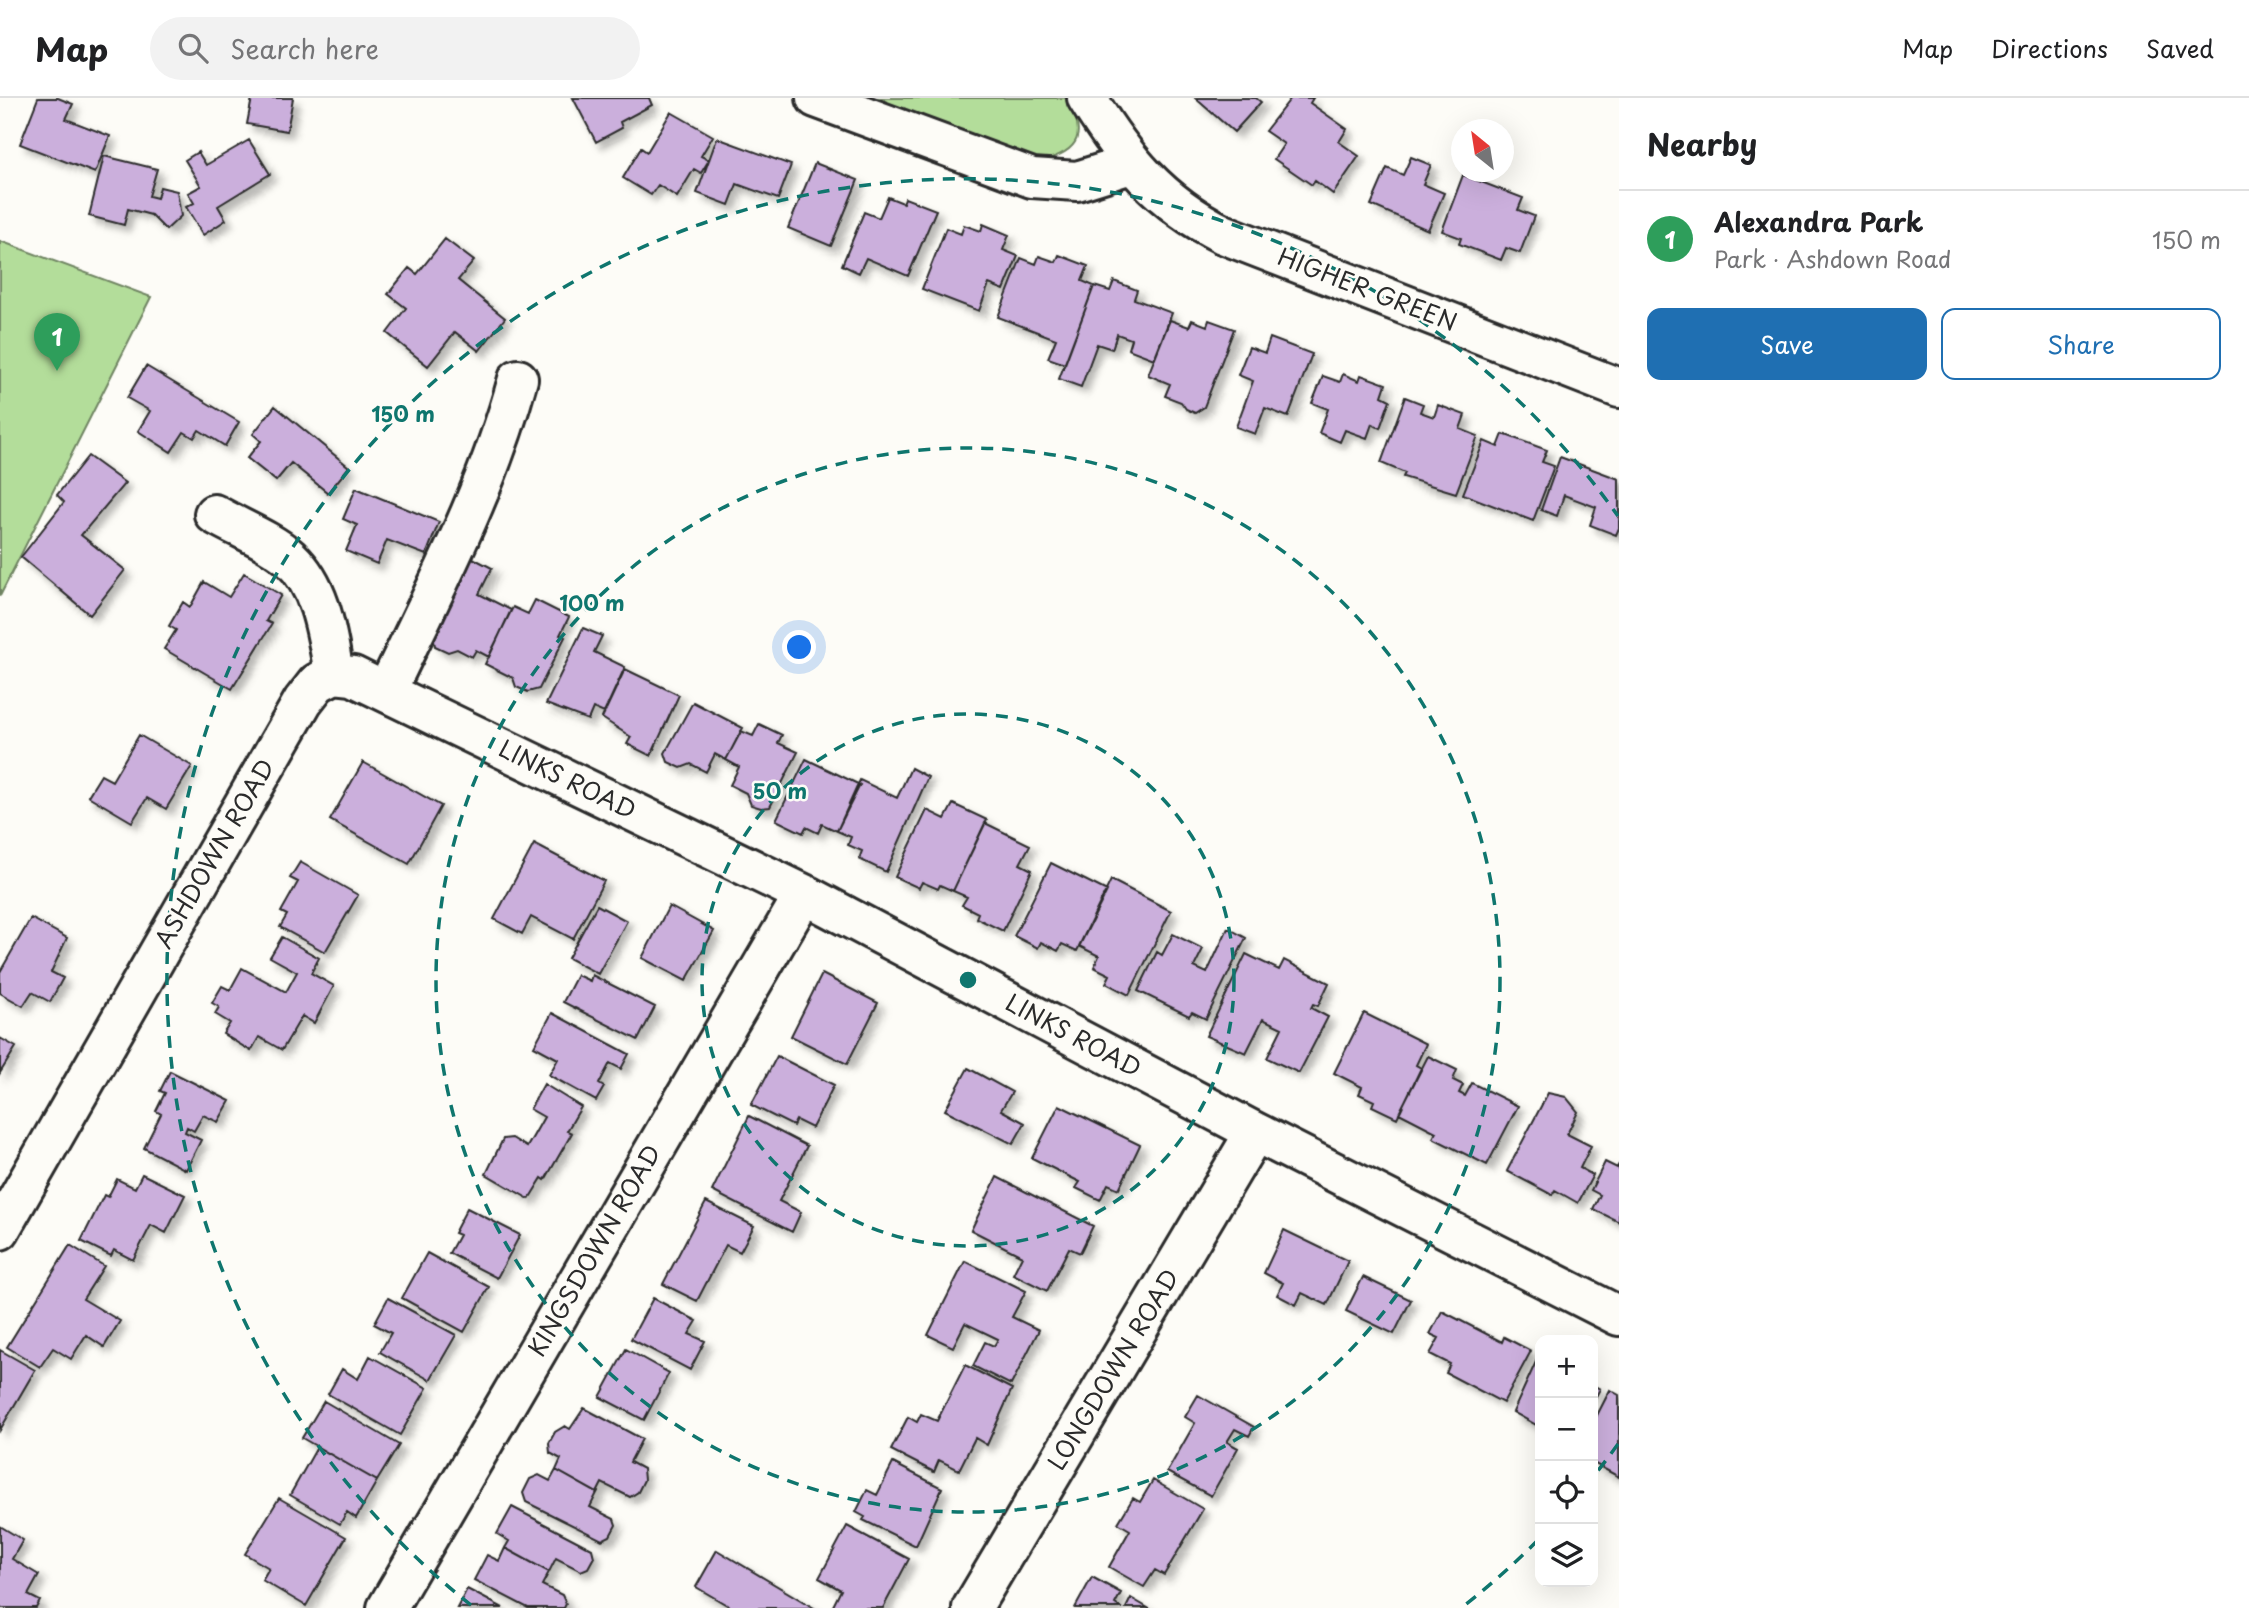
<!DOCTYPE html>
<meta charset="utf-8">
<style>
:root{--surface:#fff;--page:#f2f2f2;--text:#202124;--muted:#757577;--line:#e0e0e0;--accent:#1f6fb2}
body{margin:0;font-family:"Playpen Sans",sans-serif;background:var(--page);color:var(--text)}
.controls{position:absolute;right:21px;bottom:21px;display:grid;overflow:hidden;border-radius:14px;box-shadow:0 7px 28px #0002}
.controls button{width:63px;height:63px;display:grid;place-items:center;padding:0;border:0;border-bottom:2px solid var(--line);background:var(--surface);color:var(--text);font:35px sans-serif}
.compass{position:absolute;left:1451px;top:21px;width:63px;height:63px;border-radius:50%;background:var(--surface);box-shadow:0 7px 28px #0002;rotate:330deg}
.you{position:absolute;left:800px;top:550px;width:24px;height:24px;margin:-18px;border:5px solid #fff;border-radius:50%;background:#1a73e8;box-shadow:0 0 0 10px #1a73e833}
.badge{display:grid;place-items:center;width:46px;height:46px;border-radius:50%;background:var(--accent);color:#fff;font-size:23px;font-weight:700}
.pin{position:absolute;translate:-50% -58px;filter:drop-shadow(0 2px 4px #0008)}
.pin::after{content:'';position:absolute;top:37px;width:24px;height:21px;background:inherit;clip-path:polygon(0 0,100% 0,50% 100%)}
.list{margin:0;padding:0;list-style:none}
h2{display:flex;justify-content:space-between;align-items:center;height:91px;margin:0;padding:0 28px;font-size:30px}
h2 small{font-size:23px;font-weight:400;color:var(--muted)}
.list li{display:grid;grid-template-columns:46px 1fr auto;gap:21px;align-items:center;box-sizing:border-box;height:98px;padding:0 28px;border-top:2px solid var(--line)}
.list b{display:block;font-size:26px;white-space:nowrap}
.list p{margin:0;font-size:23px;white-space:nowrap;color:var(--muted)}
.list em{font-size:23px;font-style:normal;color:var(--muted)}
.actions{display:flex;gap:14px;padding:21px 28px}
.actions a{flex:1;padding:16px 0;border:2px solid var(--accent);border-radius:14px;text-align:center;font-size:24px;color:var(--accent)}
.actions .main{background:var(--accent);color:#fff}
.icon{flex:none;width:38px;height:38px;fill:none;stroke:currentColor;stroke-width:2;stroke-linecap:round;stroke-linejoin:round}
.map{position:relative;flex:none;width:1619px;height:1510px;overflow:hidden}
header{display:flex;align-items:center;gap:42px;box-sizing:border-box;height:98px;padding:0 35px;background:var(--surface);border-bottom:2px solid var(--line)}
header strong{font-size:33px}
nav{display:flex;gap:38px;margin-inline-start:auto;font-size:24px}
.search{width:490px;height:63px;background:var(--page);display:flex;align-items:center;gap:18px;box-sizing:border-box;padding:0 24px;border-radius:38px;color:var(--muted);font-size:26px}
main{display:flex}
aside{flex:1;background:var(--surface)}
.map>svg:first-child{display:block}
.green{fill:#b3dd9a;stroke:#6f8462;stroke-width:2}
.building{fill:#cbafdc;stroke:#2b2b2b;stroke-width:2;filter:url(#shadow)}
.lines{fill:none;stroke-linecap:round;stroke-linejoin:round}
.minor-casing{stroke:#2b2b2b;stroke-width:44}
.minor{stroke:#fdfcf7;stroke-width:38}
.ring{fill:none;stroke:#0f766e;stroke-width:3.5;stroke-dasharray:12 9}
.labels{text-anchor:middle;stroke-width:5;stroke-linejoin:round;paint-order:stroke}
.street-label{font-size:24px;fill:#2b2b2b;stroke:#fdfcf7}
.centre{fill:#0f766e;stroke:#fdfcf7;stroke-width:3.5}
.ring-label{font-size:21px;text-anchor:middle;font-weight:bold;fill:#0f766e;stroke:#fdfcf7;stroke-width:5;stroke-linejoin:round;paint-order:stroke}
</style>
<header>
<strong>Map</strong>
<div class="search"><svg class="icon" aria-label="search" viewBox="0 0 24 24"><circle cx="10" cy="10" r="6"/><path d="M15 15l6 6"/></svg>Search here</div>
<nav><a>Map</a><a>Directions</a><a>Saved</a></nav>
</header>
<main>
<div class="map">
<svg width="1619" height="1510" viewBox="0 0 1619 1510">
<defs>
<filter id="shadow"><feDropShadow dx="6" dy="6" stdDeviation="3.5" flood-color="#0004"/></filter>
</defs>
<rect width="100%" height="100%" fill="#fdfcf7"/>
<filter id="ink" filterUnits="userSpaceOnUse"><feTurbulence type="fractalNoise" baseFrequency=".0143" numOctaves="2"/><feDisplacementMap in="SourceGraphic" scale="14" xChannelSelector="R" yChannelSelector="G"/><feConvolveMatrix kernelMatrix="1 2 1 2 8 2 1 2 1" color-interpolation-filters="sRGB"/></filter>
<g filter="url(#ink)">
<path class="green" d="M 859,0 L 1067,0 C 1086,35 1082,53 1041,63 Z
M 0,143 L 151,199 L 0,498 Z"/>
<path class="building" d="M 38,0 L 58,0 L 73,6 L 66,21 L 110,38 L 95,75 L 20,46 Z
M 252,0 L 293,0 L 287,33 L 247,26 Z
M 573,0 L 649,0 L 652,7 L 620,24 L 622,30 L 596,44 Z
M 1195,0 L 1256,0 L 1261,4 L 1234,34 Z
M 1291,0 L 1313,0 L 1310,5 L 1347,31 L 1339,44 L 1359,58 L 1333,96 L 1315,83 L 1312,87 L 1274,61 L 1284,46 L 1265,33 Z
M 671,14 L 713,38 L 701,58 L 709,62 L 701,75 L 694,71 L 677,99 L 658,87 L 651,97 L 623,80 L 641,50 L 647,54 Z
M 717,40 L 791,67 L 778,101 L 737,86 L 729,107 L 697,95 Z
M 249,42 L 270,76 L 218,108 L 226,122 L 203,137 L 186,109 L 194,105 L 188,95 L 201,88 L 185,62 L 198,54 L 206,67 Z
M 104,58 L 157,71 L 149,98 L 157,100 L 160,89 L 177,93 L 181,118 L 166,132 L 151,117 L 128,111 L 124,127 L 89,118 Z
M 1411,59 L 1431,67 L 1423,86 L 1444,95 L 1428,132 L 1371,107 L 1387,70 L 1403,77 Z
M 815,65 L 858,82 L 831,148 L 788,130 Z
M 1463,77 L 1523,100 L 1518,112 L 1534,118 L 1520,155 L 1506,150 L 1501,162 L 1459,146 L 1461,140 L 1442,133 Z
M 888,99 L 903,105 L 905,100 L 936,112 L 908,178 L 866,160 L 859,175 L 842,167 L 864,114 L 879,120 Z
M 983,126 L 1009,137 L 1003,152 L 1018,158 L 1004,192 L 989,186 L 979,213 L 922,191 L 946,130 L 961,136 L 964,127 L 981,133 Z
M 445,141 L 474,163 L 458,182 L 505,220 L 479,253 L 455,234 L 428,268 L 387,235 L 406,210 L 388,196 L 409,170 L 417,176 Z
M 1059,157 L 1088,168 L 1082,183 L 1094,188 L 1065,266 L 1048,260 L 1056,241 L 998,219 L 1021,160 L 1036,166 L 1039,158 L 1056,164 Z
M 1114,183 L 1137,192 L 1134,201 L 1172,215 L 1154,261 L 1128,251 L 1131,241 L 1117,236 L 1112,251 L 1097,246 L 1081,289 L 1059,281 L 1094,188 L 1110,193 Z
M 1170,222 L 1189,229 L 1192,222 L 1207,228 L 1209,222 L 1234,231 L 1204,309 L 1195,315 L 1186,311 L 1181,304 L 1165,298 L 1170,286 L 1148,277 Z
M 1270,240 L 1312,256 L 1288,319 L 1265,310 L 1255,336 L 1236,329 L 1253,283 L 1238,277 L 1249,249 L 1265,255 Z
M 146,268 L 239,324 L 225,348 L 199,332 L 194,340 L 184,334 L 171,354 L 138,333 L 150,313 L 127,300 Z
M 1343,276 L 1359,283 L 1361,277 L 1386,286 L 1382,298 L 1390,302 L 1380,330 L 1372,326 L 1367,340 L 1345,332 L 1340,344 L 1319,335 L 1328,311 L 1312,305 L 1323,278 L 1340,284 Z
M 1405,299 L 1423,306 L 1420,314 L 1434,319 L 1438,307 L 1465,317 L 1460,331 L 1478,338 L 1456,395 L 1403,379 L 1405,375 L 1381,365 Z
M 275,308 L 349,369 L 328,395 L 291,365 L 276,383 L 247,360 L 261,343 L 253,336 Z
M 1503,336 L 1547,352 L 1542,364 L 1554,368 L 1533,423 L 1463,396 L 1484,343 L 1498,349 Z
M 88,358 L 125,385 L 81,437 L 125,472 L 90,517 L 21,459 L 64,404 L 57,397 Z
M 1560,359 L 1619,381 L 1619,430 L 1616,437 L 1590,427 L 1596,409 L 1564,397 L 1557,418 L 1541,412 Z
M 356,390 L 439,424 L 426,457 L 387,442 L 377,466 L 346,453 L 357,427 L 343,421 Z
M 467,457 L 492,470 L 479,496 L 511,512 L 489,559 L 476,552 L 472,559 L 457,551 L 448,554 L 435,548 L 433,538 L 458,489 L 452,486 Z
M 244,475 L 281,497 L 266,523 L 272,526 L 232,591 L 164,551 L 176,532 L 169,528 L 183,504 L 190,509 L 204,484 L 229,499 Z
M 535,502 L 569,519 L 560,537 L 565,539 L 539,591 L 528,594 L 516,589 L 513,580 L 485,566 L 513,509 L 528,516 Z
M 583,530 L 602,538 L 594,554 L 625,569 L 604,615 L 593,610 L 588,622 L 546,606 Z
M 625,571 L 679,597 L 651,658 L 627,646 L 631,639 L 602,620 Z
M 693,604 L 743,630 L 726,662 L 715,656 L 706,674 L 691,666 L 681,670 L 668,664 L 665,655 Z
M 759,626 L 782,637 L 778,645 L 798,654 L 770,709 L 761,710 L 751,707 L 746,695 L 730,687 L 739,669 L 726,662 L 741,633 L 753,638 Z
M 139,637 L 192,668 L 166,711 L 147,700 L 132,724 L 88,698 L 101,677 L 112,683 Z
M 806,661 L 860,687 L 837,733 L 822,726 L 818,735 L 806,729 L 803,735 L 776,722 Z
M 363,664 L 441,708 L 409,766 L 330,722 Z
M 911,670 L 928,679 L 886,774 L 859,761 L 862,753 L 848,747 L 851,739 L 837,733 L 860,682 L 897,700 Z
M 953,706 L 987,722 L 953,793 L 940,787 L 938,791 L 922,784 L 919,790 L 895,779 L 927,712 L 945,721 Z
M 985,725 L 1030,747 L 1020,766 L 1032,772 L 1003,833 L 976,820 L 978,815 L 962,807 L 967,799 L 953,793 Z
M 534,746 L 604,783 L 573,841 L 531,819 L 522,836 L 494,821 Z
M 300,764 L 358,797 L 325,854 L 280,829 L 287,817 L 281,814 L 298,784 L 290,780 Z
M 1051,765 L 1107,793 L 1077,853 L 1062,846 L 1058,853 L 1041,844 L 1038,850 L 1014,838 Z
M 1111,782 L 1171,813 L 1129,897 L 1106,885 L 1110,877 L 1094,869 L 1099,858 L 1079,848 Z
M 597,807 L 627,823 L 598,876 L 568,860 Z
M 669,808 L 714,833 L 686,883 L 642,860 Z
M 31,820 L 67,840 L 51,874 L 63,880 L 50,904 L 32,894 L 23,908 L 0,895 L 0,874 Z
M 1228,830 L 1246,840 L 1206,921 L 1192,914 L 1189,918 L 1138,893 L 1157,854 L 1162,857 L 1173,836 L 1203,851 L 1194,869 L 1207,875 Z
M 282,839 L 319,860 L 311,875 L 334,888 L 314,925 L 302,918 L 282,952 L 259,939 L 251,953 L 223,936 L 230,925 L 215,916 L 219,909 L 212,905 L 222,888 L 230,892 L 242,870 L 286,894 L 297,874 L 270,859 Z
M 1246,856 L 1279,872 L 1284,862 L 1329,885 L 1318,908 L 1313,906 L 1311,910 L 1328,919 L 1299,975 L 1267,960 L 1282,930 L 1263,921 L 1246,955 L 1206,938 Z
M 822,876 L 878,905 L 847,966 L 791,938 Z
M 577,877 L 590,883 L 592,877 L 655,909 L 638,942 L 563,904 Z
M 552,915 L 629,956 L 621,971 L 610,965 L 599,986 L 604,989 L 596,1003 L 549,977 L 558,961 L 534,948 Z
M 1364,915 L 1426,946 L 1416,967 L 1421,970 L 1397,1020 L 1372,1008 L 1374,1003 L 1359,996 L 1362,989 L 1334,975 Z
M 0,940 L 16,949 L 0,975 Z
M 777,958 L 834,987 L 812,1030 L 796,1022 L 793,1028 L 751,1007 Z
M 1428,958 L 1457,972 L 1453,982 L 1463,987 L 1459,995 L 1465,998 L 1472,985 L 1518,1008 L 1487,1067 L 1433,1040 L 1436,1034 L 1399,1015 Z
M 968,970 L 1012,994 L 1001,1012 L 1025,1025 L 1013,1046 L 945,1012 Z
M 170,973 L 230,1003 L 218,1024 L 203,1017 L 194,1033 L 187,1029 L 185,1034 L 201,1042 L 186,1072 L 144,1050 L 161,1016 L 156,1013 L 165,995 L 160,993 Z
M 544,986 L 581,1009 L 567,1033 L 572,1035 L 545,1082 L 542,1080 L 529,1101 L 486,1076 L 503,1041 L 512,1040 L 527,1049 L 544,1019 L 530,1011 Z
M 1548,995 L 1566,999 L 1578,1014 L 1567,1036 L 1591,1048 L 1580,1070 L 1593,1077 L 1578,1105 L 1555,1092 L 1552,1097 L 1507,1073 Z
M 1059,1007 L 1140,1047 L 1119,1091 L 1108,1086 L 1100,1102 L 1076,1090 L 1080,1084 L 1032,1060 Z
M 749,1018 L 807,1048 L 779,1103 L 801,1114 L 792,1134 L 712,1093 Z
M 1605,1064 L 1617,1070 L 1619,1066 L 1619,1124 L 1593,1111 L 1600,1097 L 1591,1092 Z
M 142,1076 L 185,1097 L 166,1135 L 151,1127 L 133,1162 L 114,1152 L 111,1158 L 81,1143 L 104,1097 L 108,1099 L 117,1081 L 135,1090 Z
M 997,1079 L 1093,1128 L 1080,1155 L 1069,1150 L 1047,1193 L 1013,1176 L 1022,1158 L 971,1132 Z
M 706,1104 L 754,1128 L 740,1154 L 726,1147 L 697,1203 L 663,1186 Z
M 467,1110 L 520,1137 L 497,1180 L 449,1155 L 459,1137 L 454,1135 Z
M 1284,1132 L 1348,1163 L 1327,1207 L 1302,1195 L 1296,1207 L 1277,1197 L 1283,1185 L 1264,1175 Z
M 70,1147 L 104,1168 L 83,1201 L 120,1223 L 104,1249 L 86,1237 L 71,1261 L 53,1250 L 40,1269 L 7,1249 Z
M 427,1155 L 489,1189 L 464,1234 L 402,1200 Z
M 965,1163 L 1026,1193 L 1012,1219 L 1039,1232 L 1011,1287 L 973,1268 L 985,1244 L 994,1248 L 998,1241 L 965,1225 L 953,1249 L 928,1237 Z
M 1363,1179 L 1411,1202 L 1394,1236 L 1346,1213 Z
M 388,1200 L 456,1237 L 430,1282 L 380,1254 L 391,1235 L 374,1226 Z
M 653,1200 L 697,1223 L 689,1236 L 705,1243 L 690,1272 L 631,1241 Z
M 1442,1213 L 1502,1244 L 1504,1239 L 1531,1253 L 1503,1305 L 1446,1275 L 1450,1266 L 1430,1256 L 1439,1240 L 1430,1236 Z
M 626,1251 L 669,1275 L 644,1322 L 600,1299 Z
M 0,1252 L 35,1272 L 0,1332 Z
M 1540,1255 L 1540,1329 L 1513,1314 Z
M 370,1258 L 427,1290 L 400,1337 L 328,1296 L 342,1271 L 358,1281 Z
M 965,1267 L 1012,1291 L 987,1347 L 975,1340 L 959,1372 L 939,1362 L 934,1374 L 891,1352 L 908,1319 L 917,1324 L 921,1316 L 937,1323 Z
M 1593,1287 L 1600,1291 L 1593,1304 Z
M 1610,1292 L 1619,1297 L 1619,1379 L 1593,1365 L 1593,1325 Z
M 1198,1297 L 1254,1329 L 1249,1338 L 1235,1331 L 1227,1344 L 1238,1350 L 1211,1398 L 1167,1374 L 1195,1325 L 1185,1319 Z
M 324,1303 L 399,1347 L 377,1383 L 302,1340 Z
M 584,1310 L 642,1341 L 630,1364 L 643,1371 L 644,1382 L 638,1394 L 630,1399 L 602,1385 L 597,1395 L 556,1372 L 561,1361 L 550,1355 L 549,1345 L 555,1334 L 565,1328 L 570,1331 Z
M 317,1349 L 377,1383 L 356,1420 L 347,1414 L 340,1426 L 290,1397 Z
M 893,1365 L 942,1390 L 916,1448 L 863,1422 L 865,1419 L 856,1414 L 867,1392 L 877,1397 Z
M 556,1372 L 597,1395 L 590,1409 L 614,1421 L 616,1427 L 610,1438 L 602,1442 L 526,1404 L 523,1395 L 530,1381 L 539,1377 L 550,1383 Z
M 1153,1382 L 1203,1411 L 1164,1477 L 1155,1472 L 1144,1489 L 1109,1469 L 1130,1432 L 1118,1425 L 1133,1400 L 1140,1404 Z
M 279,1400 L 346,1439 L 306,1508 L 262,1482 L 269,1470 L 245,1456 Z
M 512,1409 L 592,1451 L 594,1459 L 588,1470 L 581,1473 L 556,1460 L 549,1474 L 505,1450 L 509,1443 L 497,1436 Z
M 0,1428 L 23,1442 L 12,1461 L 39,1477 L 28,1497 L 40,1503 L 36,1510 L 0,1510 Z
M 847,1428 L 909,1461 L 883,1510 L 832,1510 L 841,1492 L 819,1480 Z
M 505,1450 L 549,1474 L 542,1487 L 562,1497 L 566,1506 L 564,1510 L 528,1510 L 474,1482 L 487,1457 L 499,1463 Z
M 717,1452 L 814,1510 L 732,1510 L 696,1489 Z
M 1092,1479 L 1121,1495 L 1115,1506 L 1121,1510 L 1075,1510 Z
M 467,1491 L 503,1510 L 457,1510 Z
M 1131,1500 L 1148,1510 L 1126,1510 Z"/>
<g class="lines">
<g class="minor-casing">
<path id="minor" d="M 816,0 L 1032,80 L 1077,83 L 1131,66
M 1087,0 C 1124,60 1159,104 1223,136 L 1619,290
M 214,416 C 238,430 270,442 290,460 C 322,490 327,536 334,576
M 334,576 L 353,578 L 367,585 L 804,796 L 1255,1034 L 1619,1218
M 386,594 C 435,491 488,391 518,281
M 0,1132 L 303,603 L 317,585 L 334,576
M 387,1510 L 804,796
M 972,1510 L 1255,1034"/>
</g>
<use href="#minor" class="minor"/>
</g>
</g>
<g class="ring">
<circle cx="968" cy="882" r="266"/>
<circle cx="968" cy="882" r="532"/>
<path d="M1618 1346A799 799 0 0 1 1593 1379M1538 1442A799 799 0 0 1 1465 1507M471 1507A799 799 0 1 1 1618 418"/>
</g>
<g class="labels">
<g class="street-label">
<text transform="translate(1367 192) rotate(21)" y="8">HIGHER GREEN</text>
<text transform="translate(567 682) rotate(26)" y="8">LINKS ROAD</text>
<text transform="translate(215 756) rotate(-60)" y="8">ASHDOWN ROAD</text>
<text transform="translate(1073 938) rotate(28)" y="8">LINKS ROAD</text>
<text transform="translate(595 1153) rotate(-60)" y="8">KINGSDOWN ROAD</text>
<text transform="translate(1114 1272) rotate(-59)" y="8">LONGDOWN ROAD</text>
</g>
</g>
<circle cx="968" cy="882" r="10" class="centre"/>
<g class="ring-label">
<text x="403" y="324">150 m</text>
<text x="592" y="513">100 m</text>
<text x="780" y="701">50 m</text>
</g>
</svg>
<div class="controls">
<button>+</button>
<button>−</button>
<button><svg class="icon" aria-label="locate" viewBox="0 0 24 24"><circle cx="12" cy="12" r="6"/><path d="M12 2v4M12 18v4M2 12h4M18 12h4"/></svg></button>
<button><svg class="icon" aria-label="layers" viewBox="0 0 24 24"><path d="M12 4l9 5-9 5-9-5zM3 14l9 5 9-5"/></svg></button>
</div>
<svg class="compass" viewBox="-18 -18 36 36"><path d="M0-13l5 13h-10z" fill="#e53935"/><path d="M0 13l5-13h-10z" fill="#757577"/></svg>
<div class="you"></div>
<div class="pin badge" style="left:57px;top:273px;background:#2e9e5b">1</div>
</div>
<aside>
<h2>Nearby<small></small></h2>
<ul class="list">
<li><span class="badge" style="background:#2e9e5b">1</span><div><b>Alexandra Park</b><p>Park · Ashdown Road</p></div><em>150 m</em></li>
</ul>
<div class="actions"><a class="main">Save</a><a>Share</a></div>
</aside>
</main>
